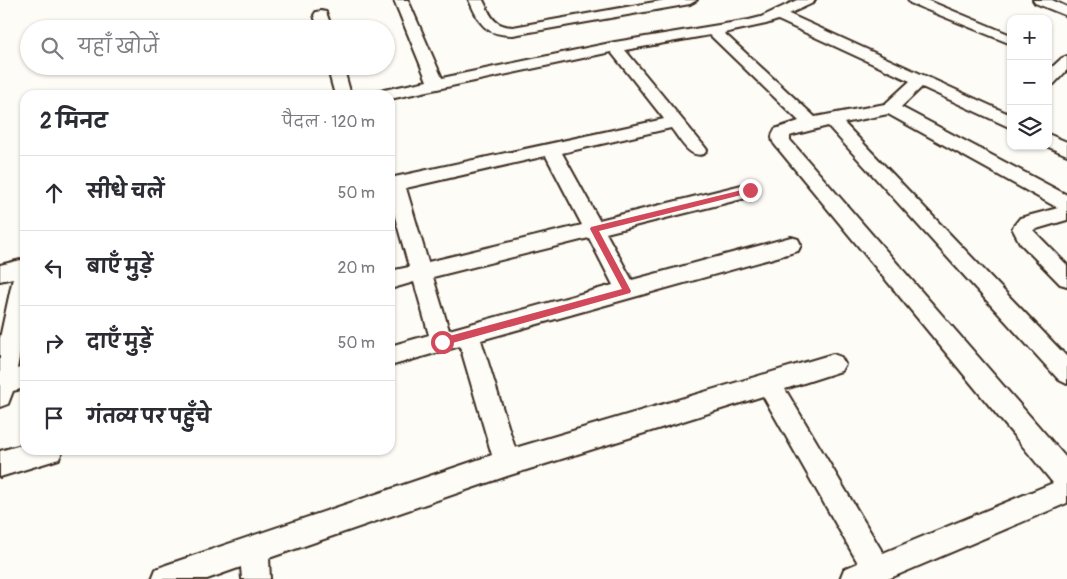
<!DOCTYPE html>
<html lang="hi">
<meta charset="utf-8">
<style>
:root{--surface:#fff;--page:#f7f7f7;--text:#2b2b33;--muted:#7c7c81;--line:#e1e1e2}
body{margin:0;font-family:Pangolin,"Playpen Sans Deva",sans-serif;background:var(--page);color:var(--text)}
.controls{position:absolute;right:15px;top:15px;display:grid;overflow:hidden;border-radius:10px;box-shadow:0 1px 4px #0004}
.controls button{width:45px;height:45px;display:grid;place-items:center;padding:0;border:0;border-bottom:1px solid var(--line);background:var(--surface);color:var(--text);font:25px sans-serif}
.stop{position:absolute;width:15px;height:15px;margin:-11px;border:4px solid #d1495b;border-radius:50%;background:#fff}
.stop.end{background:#d1495b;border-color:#fff;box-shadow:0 1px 5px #0008}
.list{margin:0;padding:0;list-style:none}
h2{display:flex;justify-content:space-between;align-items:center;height:65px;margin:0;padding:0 20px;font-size:21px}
h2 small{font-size:16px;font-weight:400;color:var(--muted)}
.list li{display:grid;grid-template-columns:32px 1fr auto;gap:15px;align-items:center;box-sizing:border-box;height:75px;padding:0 20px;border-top:1px solid var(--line)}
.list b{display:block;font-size:19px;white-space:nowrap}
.list em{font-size:16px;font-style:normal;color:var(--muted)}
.icon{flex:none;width:28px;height:28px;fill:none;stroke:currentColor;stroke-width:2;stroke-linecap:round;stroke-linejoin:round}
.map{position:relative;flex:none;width:1067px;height:579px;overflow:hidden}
.search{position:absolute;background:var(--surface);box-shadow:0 1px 4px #0004;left:20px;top:20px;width:375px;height:55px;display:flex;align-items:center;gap:12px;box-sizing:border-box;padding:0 18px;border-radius:28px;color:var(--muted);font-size:19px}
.panel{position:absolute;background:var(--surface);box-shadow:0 1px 4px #0004;left:20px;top:90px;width:375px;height:365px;border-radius:15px}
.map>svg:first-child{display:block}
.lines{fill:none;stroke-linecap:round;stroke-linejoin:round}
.minor-casing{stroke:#3b2a1e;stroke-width:4}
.minor{fill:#fdfcf7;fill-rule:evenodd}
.route{fill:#d1495b}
</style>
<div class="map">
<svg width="1067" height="579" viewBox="0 0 1067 579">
<rect width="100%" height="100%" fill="#fdfcf7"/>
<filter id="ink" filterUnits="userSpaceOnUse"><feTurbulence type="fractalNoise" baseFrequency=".02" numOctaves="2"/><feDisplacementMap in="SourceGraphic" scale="10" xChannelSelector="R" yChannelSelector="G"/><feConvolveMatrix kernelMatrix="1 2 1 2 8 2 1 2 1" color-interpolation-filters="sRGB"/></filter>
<g filter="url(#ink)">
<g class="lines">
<g class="minor-casing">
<path id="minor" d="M 394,0 L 408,0 L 442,78 L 615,42 L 749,20 L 761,17 L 797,0 L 815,0 L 813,3 L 789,14 L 1011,115 L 1011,128 L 922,87 L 901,107 L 1067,195 L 1067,220 L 1033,230 L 1067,265 L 1067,286 L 1060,284 L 1020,243 L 1012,228 L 1020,218 L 1058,208 L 888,114 L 844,123 L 1067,357 L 1067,384 L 1059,380 L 828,126 L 793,135 L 790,136 L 790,140 L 1067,459 L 1067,503 L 888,579 L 840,579 L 844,569 L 858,563 L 763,396 L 507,476 L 269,558 L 270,579 L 242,579 L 241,567 L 207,579 L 152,579 L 156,569 L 166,565 L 492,455 L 460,346 L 390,366 L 390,346 L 429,335 L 414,282 L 390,289 L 390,271 L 409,267 L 390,199 L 390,178 L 664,119 L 611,52 L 390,99 L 390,95 L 377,95 L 379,91 L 427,81 ZM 778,20 L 910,81 L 885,104 L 815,117 L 724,33 L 766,24 ZM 710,35 L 799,121 L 775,129 C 771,135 771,140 775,145 L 1053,483 L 883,553 L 785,389 L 841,371 L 845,364 L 841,357 L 833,354 L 515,448 L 481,340 L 791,253 L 798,251 L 801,245 L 798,239 L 791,237 L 632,280 L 606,233 L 750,197 L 757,195 L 759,190 L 757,185 L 750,183 L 599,220 L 562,153 L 671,128 C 680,139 689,159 704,154 L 707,150 L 704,146 L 625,50 ZM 546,156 L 582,225 L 428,262 L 406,188 ZM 589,238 L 613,285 L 449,330 L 433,277 Z
M 469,0 L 483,0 C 491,16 493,26 513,27 L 666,0 L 697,0 L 690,4 L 513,35 C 484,35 480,24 469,0 Z
M 908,0 L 927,0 L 1011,35 L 1011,44 L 910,3 Z
M 1033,0 L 1052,0 L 1067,7 L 1067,16 L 1035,3 Z
M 321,11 L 326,12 L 332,29 L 318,29 L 314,15 L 316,12 Z
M 1067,56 L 1067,70 L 1054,84 L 1048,86 L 1048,71 L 1062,58 Z
M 327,66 L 343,66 L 351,95 L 335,95 Z
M 1048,134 L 1067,142 L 1067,155 L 1046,146 L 1048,146 Z
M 25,259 L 25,325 L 17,369 L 25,366 L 25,388 L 13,391 L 8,404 L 0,407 L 0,338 L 13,278 L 0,281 L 0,265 Z
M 25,444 L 25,450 L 63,450 L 59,459 L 0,477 L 0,451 Z"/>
</g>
<use href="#minor" class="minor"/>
</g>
</g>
<path class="route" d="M 750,188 L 754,190 L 753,192 L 599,231 L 631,291 L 630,293 L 442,346 L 439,345 L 437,342 L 442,338 L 622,289 L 590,229 L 591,227 Z"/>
</svg>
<div class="controls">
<button>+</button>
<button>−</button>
<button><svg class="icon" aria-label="layers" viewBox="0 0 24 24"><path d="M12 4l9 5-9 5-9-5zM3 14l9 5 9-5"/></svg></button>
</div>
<div class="stop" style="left:442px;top:342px"></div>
<div class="stop end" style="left:750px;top:190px"></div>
<div class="search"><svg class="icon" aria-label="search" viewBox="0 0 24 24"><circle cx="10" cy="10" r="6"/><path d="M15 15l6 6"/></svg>यहाँ खोजें</div>
<section class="panel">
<h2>2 मिनट<small>पैदल · 120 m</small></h2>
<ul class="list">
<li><svg class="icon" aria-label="ahead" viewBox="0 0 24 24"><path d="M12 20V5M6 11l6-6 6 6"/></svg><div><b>सीधे चलें</b></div><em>50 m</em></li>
<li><svg class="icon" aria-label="left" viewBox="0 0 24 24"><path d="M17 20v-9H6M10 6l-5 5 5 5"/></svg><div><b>बाएँ मुड़ें</b></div><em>20 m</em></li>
<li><svg class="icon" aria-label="right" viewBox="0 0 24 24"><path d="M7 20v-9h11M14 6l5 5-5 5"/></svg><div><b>दाएँ मुड़ें</b></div><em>50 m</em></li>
<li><svg class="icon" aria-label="arrive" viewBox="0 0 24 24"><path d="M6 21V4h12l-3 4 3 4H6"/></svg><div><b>गंतव्य पर पहुँचे</b></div></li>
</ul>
</section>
</div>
